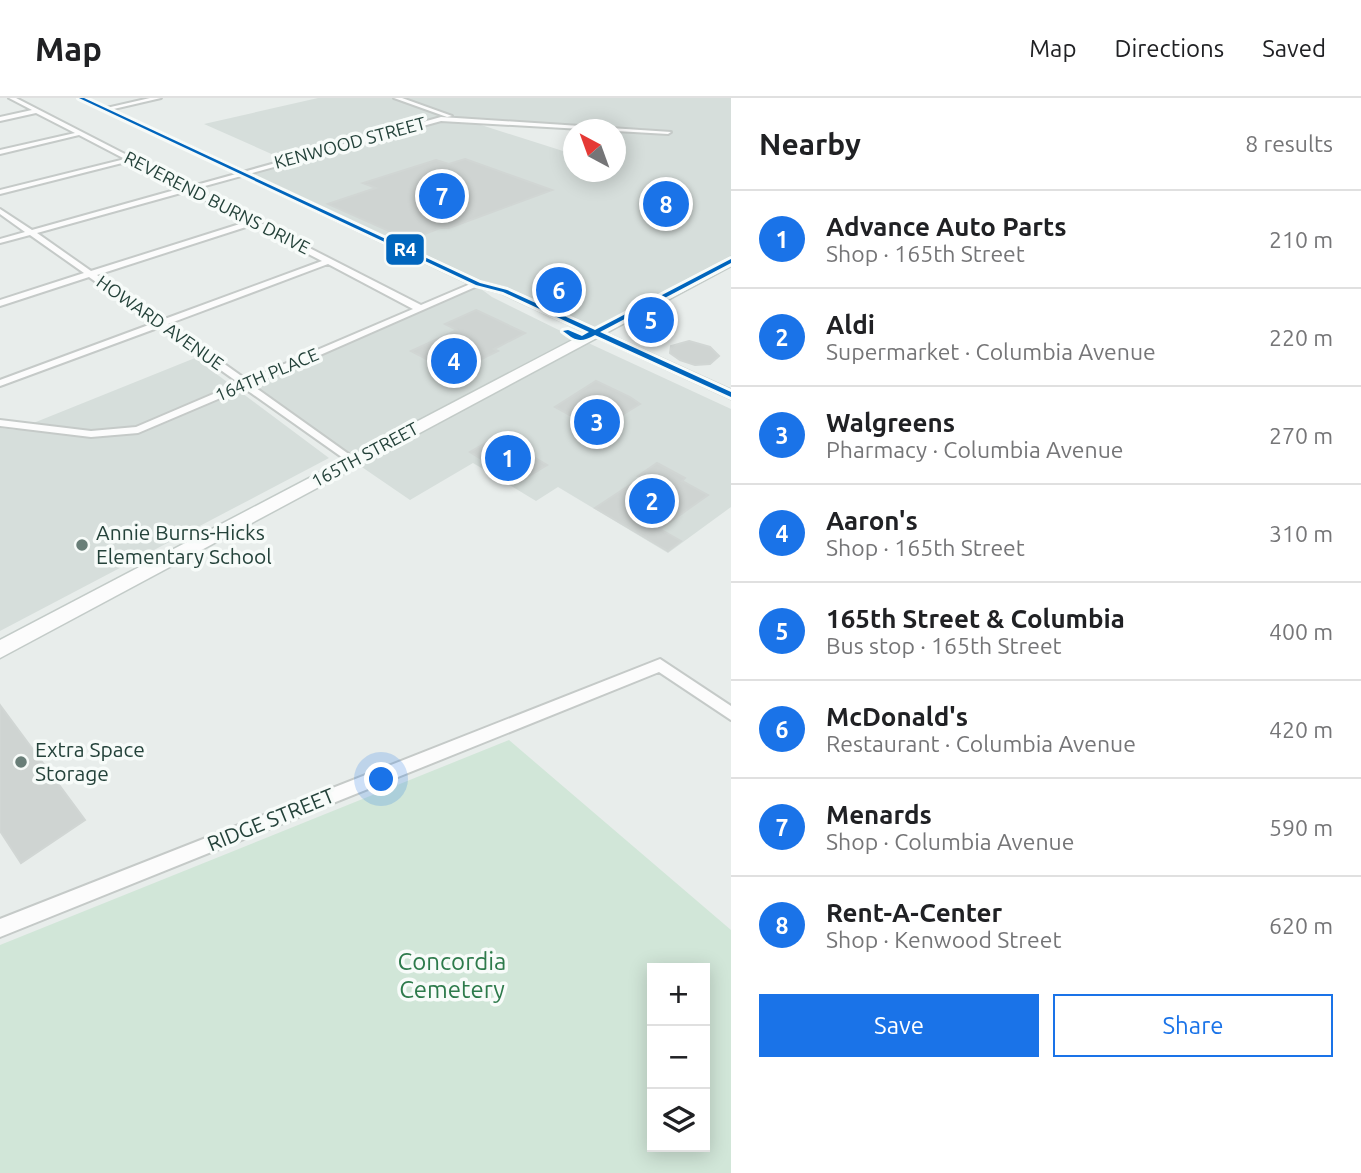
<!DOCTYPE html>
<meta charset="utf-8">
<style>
:root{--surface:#fff;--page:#f6f6f6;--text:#202124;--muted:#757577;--line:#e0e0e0;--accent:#1a73e8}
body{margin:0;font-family:Ubuntu,sans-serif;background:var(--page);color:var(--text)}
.controls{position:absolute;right:21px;bottom:21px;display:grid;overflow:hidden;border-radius:0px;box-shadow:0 4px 18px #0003}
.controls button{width:63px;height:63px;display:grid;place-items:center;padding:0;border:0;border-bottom:2px solid var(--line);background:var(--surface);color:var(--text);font:35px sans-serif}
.compass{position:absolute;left:563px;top:21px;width:63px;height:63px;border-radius:50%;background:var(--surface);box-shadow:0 4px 18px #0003;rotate:319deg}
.you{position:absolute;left:382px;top:682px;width:24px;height:24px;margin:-18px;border:5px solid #fff;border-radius:50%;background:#1a73e8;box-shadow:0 0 0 10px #1a73e833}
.badge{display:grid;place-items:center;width:46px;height:46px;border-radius:50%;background:var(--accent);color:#fff;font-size:23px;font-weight:700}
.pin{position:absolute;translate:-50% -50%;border:4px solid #fff;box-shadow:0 2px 7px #0006}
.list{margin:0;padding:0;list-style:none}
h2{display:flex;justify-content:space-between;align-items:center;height:91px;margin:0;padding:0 28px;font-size:30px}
h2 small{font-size:23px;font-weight:400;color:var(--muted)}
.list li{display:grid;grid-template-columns:46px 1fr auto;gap:21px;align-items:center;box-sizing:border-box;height:98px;padding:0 28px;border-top:2px solid var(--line)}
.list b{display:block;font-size:26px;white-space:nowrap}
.list p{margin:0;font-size:23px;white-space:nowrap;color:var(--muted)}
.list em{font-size:23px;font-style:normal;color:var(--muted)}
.actions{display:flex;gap:14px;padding:21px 28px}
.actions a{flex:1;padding:16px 0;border:2px solid var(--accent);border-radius:0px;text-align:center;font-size:24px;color:var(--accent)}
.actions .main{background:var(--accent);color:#fff}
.icon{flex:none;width:38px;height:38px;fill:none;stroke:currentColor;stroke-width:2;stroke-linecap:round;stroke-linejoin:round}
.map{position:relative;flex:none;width:731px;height:1075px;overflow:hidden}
header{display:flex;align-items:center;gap:42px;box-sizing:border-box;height:98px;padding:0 35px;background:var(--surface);border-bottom:2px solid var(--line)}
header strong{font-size:33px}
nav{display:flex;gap:38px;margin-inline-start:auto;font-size:24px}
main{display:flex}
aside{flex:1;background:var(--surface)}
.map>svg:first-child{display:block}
.built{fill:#d6dedb;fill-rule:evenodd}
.green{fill:#d1e6d8;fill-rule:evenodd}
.building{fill:#cfd4d2;stroke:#d1d6d4;stroke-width:2}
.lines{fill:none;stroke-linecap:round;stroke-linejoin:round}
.minor-casing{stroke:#c5cac8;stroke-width:4}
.tertiary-casing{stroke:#c5cac8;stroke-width:3}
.secondary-casing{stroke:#c3cbc8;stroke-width:3}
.minor{fill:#fcfcfc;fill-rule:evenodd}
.tertiary{fill:#fcfcfc;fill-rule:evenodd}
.secondary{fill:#fcfcfc;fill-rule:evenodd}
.bus-1-casing{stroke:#f7fbf9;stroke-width:6}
.bus-1{fill:#0065bd;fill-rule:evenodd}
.poi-dot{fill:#697e78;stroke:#f7fbf9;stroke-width:2.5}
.labels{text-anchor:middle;stroke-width:7;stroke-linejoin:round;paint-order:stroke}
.far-street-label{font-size:18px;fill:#24423a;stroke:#f7fbf9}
.poi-label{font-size:21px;fill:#24423a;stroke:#f7fbf9;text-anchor:start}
.street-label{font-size:21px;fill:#24423a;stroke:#f7fbf9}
.near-park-label{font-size:24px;fill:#2d7a4b;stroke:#f7fbf9}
.line-badge{stroke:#f7fbf9;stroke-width:2.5}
.badge-label{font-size:19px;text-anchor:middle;font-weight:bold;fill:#fff}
</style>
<header>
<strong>Map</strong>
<nav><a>Map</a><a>Directions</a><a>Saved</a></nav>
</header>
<main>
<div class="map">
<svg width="731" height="1075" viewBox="0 0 731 1075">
<rect width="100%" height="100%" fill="#e8edeb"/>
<path class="built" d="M 318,0 L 731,0 L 731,161 L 594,232 L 478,184 L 243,75 L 395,32 L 285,62 L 204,26 ZM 456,19 L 612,29 L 615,32 L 615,74 L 573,74 L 573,48 L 563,53 Z
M 477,188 L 492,199 L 577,241 L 353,361 L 251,287 Z
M 584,243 L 731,311 L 731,409 L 668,455 L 558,389 L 536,403 L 473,365 L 410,402 L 356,365 Z
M 195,260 L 329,360 L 0,533 L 0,330 L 16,332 Z"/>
<path class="green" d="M 509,642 L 731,832 L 731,1075 L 0,1075 L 0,847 ZM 652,870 L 705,870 L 705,1049 L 652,1049 Z"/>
<path class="building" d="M 465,61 L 552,92 L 449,130 L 440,130 L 409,142 L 328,106 L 376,90 L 363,85 L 436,62 L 449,66 Z
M 476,212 L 525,235 L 494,251 L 498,253 L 453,275 L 411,253 L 457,232 L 445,226 Z
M 689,243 L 710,249 L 719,258 L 710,266 L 695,267 L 680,262 L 670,255 L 671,248 Z
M 596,283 L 630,299 L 640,306 L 597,332 L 555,309 Z
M 498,338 L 547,367 L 519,384 L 470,354 Z
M 657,365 L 685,380 L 682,383 L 708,397 L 660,431 L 681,443 L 668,453 L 595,410 L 642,379 L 638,378 Z
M 0,607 L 85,722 L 21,765 L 0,733 Z"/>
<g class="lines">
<g class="minor-casing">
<path id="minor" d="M 9,0 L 16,0 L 189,89 L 441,19 L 671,34 L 668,36 L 441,23 L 194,91 L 421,207 L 475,184 L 482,186 L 252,287 L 357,362 L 357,366 L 353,367 L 244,290 L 138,335 L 91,339 L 0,328 L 0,322 L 91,333 L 136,329 L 239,285 L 160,229 L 0,288 L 0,282 L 154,225 L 89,179 L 0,208 L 0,202 L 84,175 L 30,137 L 0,145 L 0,141 L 25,134 L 0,116 L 0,111 L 32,132 L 182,90 L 130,63 L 0,96 L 0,92 L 125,61 L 79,37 L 0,56 L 0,52 L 75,35 L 36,15 L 0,23 L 0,19 L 32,12 ZM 188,93 L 246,124 L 91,173 L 37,135 ZM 252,127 L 322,163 L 162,222 L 97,177 ZM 328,166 L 413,211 L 247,282 L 168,226 Z
M 150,0 L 161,0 L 105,13 L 102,11 Z
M 394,0 L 402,0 L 452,18 L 447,19 Z
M 660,561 L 731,608 L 731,622 L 659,574 L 0,839 L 0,821 Z"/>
</g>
<g class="tertiary-casing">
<path id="tertiary" d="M 78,0 L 86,0 L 482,184 L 509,191 L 731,292 L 731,301 L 501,195 L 474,188 Z"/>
</g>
<g class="secondary-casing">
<path id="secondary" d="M 731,159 L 731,168 L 0,560 L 0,542 Z"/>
</g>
<use href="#minor" class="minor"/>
<use href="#tertiary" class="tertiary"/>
<use href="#secondary" class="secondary"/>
<g class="bus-1-casing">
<path id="bus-1" d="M 79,0 L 84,0 L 480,185 L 507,192 L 595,232 L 731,161 L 731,165 L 600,234 L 731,294 L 731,299 L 595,237 C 580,245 576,243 563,233 L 568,232 L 582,238 L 589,234 L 503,194 L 476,187 Z"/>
</g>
<use href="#bus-1" class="bus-1"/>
</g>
<g class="poi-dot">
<circle cx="82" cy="447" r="7"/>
<circle cx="21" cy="664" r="7"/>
</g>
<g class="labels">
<g class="far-street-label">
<text transform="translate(350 45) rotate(-15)" y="6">KENWOOD STREET</text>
<text transform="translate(217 105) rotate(27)" y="6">REVEREND BURNS DRIVE</text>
<text transform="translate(160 225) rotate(35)" y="6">HOWARD AVENUE</text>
<text transform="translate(267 277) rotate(-23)" y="6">164TH PLACE</text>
<text transform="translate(365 357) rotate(-28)" y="6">165TH STREET</text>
</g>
<g class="poi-label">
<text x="96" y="442">Annie Burns-Hicks<tspan x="96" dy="24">Elementary School</tspan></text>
<text x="35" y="659">Extra Space<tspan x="35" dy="24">Storage</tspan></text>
</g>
<g class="street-label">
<text transform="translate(271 722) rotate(-22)" y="7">RIDGE STREET</text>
</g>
<g class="near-park-label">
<text x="452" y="872">Concordia<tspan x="452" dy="28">Cemetery</tspan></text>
</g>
</g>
<rect class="line-badge" x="385" y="135" width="40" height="33" rx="7" fill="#0065bd"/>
<g class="badge-label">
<text x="405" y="158">R4</text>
</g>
</svg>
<div class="controls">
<button>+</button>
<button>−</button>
<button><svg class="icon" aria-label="layers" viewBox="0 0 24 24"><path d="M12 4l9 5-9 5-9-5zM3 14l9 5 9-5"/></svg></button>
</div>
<svg class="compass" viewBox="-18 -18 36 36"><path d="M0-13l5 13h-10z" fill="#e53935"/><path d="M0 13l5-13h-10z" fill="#757577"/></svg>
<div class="you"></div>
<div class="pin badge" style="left:508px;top:360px">1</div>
<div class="pin badge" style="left:652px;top:403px">2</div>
<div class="pin badge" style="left:597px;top:324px">3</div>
<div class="pin badge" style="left:454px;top:263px">4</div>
<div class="pin badge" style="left:651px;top:222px">5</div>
<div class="pin badge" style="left:559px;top:192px">6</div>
<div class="pin badge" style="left:442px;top:98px">7</div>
<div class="pin badge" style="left:666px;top:106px">8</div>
</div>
<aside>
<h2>Nearby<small>8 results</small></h2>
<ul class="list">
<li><span class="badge">1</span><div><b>Advance Auto Parts</b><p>Shop · 165th Street</p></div><em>210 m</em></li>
<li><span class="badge">2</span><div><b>Aldi</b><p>Supermarket · Columbia Avenue</p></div><em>220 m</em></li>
<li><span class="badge">3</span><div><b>Walgreens</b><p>Pharmacy · Columbia Avenue</p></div><em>270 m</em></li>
<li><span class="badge">4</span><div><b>Aaron's</b><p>Shop · 165th Street</p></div><em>310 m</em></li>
<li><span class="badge">5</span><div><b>165th Street &amp; Columbia</b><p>Bus stop · 165th Street</p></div><em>400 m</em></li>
<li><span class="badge">6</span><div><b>McDonald's</b><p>Restaurant · Columbia Avenue</p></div><em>420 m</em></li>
<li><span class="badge">7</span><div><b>Menards</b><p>Shop · Columbia Avenue</p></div><em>590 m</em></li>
<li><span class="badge">8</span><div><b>Rent-A-Center</b><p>Shop · Kenwood Street</p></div><em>620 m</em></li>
</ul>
<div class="actions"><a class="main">Save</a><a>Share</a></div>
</aside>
</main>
